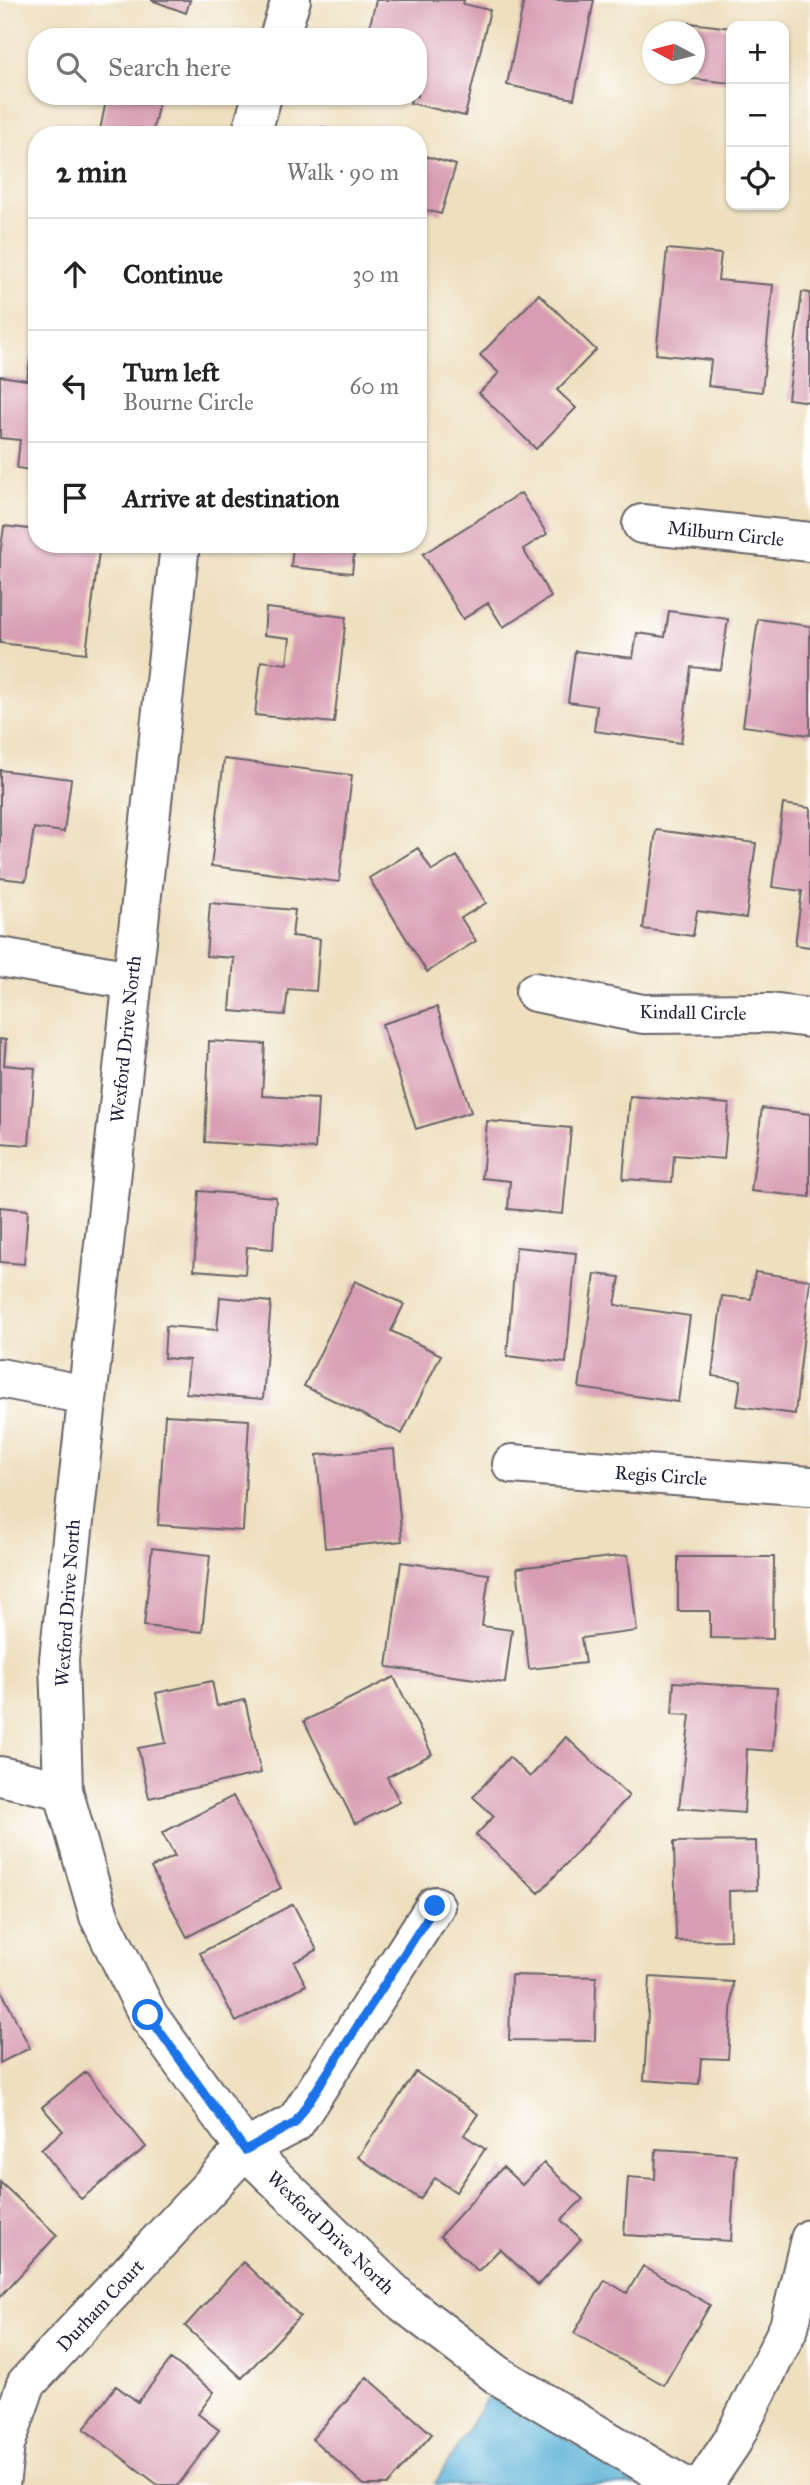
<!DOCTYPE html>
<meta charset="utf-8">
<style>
:root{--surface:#fff;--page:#f2f2f2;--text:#222;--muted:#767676;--line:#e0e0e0}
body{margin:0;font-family:"IM FELL Great Primer",serif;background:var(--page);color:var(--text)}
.controls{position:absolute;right:21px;top:21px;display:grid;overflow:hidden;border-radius:14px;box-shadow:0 2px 5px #0004}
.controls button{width:63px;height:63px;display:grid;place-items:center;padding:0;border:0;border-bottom:2px solid var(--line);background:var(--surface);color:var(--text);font:35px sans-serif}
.compass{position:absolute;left:642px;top:21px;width:63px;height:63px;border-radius:50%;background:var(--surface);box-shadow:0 2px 5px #0004;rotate:277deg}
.stop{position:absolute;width:21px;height:21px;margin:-16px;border:5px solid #1a73e8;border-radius:50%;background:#fff}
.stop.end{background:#1a73e8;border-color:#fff;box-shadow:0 2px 7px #0008}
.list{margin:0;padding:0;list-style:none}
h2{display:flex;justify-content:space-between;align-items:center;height:91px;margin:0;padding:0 28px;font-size:30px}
h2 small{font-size:23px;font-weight:400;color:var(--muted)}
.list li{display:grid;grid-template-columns:46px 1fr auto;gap:21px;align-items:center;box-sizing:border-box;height:112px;padding:0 28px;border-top:2px solid var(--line)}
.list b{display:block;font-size:26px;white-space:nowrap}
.list p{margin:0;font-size:23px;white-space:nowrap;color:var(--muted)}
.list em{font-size:23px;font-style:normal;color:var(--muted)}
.icon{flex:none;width:38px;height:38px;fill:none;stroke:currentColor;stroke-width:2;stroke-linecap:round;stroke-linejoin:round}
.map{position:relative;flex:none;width:810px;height:2485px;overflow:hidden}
.search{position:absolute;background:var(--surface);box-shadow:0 2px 5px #0004;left:28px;top:28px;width:399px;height:77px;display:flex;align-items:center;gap:18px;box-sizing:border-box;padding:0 24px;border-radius:28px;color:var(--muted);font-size:26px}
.panel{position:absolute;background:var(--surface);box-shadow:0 2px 5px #0004;left:28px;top:126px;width:399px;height:427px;border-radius:28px}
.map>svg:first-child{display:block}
.water{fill:#58b0d5;stroke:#3d6988;stroke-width:2}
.building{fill:#d89db2}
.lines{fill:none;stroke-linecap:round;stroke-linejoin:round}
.minor-casing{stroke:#696469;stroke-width:42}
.minor{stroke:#fff;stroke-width:38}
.route{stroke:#1a73e8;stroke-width:9}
.labels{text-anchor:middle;stroke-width:5;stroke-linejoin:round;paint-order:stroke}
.street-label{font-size:19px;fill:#22223b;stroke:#fff}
</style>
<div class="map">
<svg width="810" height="2485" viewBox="0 0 810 2485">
<rect width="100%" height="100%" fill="#fff"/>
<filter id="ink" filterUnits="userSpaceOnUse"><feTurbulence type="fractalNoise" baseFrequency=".0143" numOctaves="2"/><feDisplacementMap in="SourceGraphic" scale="14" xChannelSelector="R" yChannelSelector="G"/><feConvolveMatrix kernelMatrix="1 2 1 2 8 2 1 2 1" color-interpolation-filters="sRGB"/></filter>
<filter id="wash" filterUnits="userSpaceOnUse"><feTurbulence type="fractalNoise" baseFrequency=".00686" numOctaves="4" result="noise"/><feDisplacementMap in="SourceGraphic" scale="28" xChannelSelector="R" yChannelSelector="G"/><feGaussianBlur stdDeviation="1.57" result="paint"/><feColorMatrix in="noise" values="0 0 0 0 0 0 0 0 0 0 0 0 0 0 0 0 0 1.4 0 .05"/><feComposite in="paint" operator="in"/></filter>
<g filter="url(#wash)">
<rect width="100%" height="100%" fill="#eedfbe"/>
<path class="water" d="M 490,2393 L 643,2485 L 434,2485 Z"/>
<g id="blocks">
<path class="building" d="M 151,0 L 190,0 L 186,13 Z
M 376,0 L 464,0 L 463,4 L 490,10 L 465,116 L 410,103 L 412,96 L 418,96 L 418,37 L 367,37 Z
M 524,0 L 594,0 L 574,99 L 507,85 Z
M 690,23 L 731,28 L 731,83 L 684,78 L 684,74 L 694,74 L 694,32 L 689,32 Z
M 107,96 L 160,96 L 152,135 L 99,135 Z
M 322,127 L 349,134 L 348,135 L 320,135 Z
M 418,154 L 456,165 L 441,214 L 418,208 Z
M 667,249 L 721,254 L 718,280 L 773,285 L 762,392 L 708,386 L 711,360 L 656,354 Z
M 802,292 L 810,293 L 810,402 L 788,399 Z
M 539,294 L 596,350 L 557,390 L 576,408 L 536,449 L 479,393 L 499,373 L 480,355 Z
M 32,349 L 37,350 L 37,471 L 17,468 L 20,440 L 0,438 L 0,376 L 27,380 Z
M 521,493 L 547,534 L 523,549 L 551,597 L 503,627 L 488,603 L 463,619 L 423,554 Z
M 4,526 L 37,530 L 37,544 L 100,544 L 86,653 L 0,643 L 0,555 Z
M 293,544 L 355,544 L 352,573 L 291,567 Z
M 266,608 L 346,617 L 334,723 L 255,715 L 261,661 L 287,664 L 290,638 L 264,635 Z
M 669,611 L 728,619 L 721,670 L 691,667 L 681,743 L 594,731 L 597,706 L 568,702 L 575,651 L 633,658 L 637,633 L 665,637 Z
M 758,619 L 810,626 L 810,735 L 743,726 Z
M 224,759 L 352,775 L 339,882 L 211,866 Z
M 0,770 L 71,779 L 64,832 L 34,828 L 26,881 L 0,878 Z
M 783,804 L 810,808 L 810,947 L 795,945 L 802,891 L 772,887 Z
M 656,830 L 756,843 L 746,918 L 697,911 L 693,936 L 643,929 Z
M 418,848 L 432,871 L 457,856 L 486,903 L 461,918 L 476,941 L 427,972 L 369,878 Z
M 210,903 L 295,910 L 292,936 L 320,939 L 316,991 L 288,989 L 285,1015 L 230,1011 L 234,958 L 206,956 Z
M 437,1007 L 471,1112 L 416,1129 L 382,1024 Z
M 0,1039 L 6,1040 L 4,1065 L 35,1068 L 29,1145 L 0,1143 Z
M 209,1041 L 265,1044 L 262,1096 L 318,1099 L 315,1149 L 205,1142 Z
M 630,1096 L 729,1104 L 724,1159 L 674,1155 L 672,1182 L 623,1179 Z
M 762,1108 L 810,1114 L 810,1197 L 751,1191 Z
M 487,1121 L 571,1128 L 563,1214 L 508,1209 L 510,1181 L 482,1178 Z
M 199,1191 L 276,1197 L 273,1249 L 247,1247 L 245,1274 L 194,1270 Z
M 0,1207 L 28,1210 L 24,1264 L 0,1262 Z
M 516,1247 L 576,1253 L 566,1363 L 507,1356 Z
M 755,1272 L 810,1280 L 795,1414 L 737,1406 L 741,1380 L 712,1376 L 722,1296 L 751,1299 Z
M 595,1274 L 620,1277 L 615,1305 L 690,1316 L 678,1402 L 579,1388 Z
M 355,1281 L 404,1304 L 391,1331 L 441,1355 L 402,1434 L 304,1386 Z
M 220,1297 L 271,1302 L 263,1399 L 186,1393 L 189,1360 L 164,1358 L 166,1326 L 217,1330 Z
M 165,1415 L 249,1420 L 243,1531 L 158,1525 Z
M 394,1449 L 402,1541 L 325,1548 L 317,1455 Z
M 152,1548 L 210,1555 L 202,1632 L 144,1626 Z
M 628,1555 L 637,1631 L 581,1638 L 585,1663 L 529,1669 L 517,1568 Z
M 678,1557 L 774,1557 L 773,1639 L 710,1638 L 710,1611 L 678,1611 Z
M 401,1562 L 489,1574 L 482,1626 L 512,1630 L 505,1683 L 387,1667 Z
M 394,1677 L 432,1754 L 387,1777 L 400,1802 L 355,1824 L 304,1721 Z
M 212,1681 L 217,1706 L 245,1700 L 261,1773 L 149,1798 L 138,1748 L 166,1743 L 156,1693 Z
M 674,1682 L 777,1688 L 773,1751 L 747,1749 L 744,1813 L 679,1808 L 690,1715 L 672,1714 Z
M 566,1737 L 629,1796 L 539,1893 L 476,1835 L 494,1816 L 473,1797 L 509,1757 L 530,1777 Z
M 233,1796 L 281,1888 L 187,1937 L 151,1868 L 175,1856 L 162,1833 Z
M 756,1841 L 757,1890 L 729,1891 L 730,1940 L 676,1941 L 674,1842 Z
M 293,1904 L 317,1950 L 294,1962 L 306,1985 L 236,2022 L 200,1953 Z
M 511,1975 L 596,1977 L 595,2041 L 509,2040 Z
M 650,1977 L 733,1982 L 728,2059 L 701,2058 L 699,2084 L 644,2080 Z
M 0,1988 L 30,2048 L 0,2063 Z
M 86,2072 L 146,2147 L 81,2199 L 41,2149 L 63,2131 L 42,2107 Z
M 416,2072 L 478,2114 L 464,2135 L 485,2149 L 456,2192 L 435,2178 L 420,2199 L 358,2157 Z
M 656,2149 L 736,2154 L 731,2241 L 624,2235 L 628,2177 L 655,2179 Z
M 544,2163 L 583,2199 L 561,2220 L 581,2239 L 538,2285 L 500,2249 L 478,2271 L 440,2236 L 503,2167 L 522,2185 Z
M 0,2182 L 57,2235 L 0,2297 Z
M 243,2262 L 300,2316 L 242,2378 L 185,2326 Z
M 643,2266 L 710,2305 L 664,2385 L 574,2333 L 605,2280 L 627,2293 Z
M 171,2359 L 214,2392 L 198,2414 L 219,2430 L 178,2485 L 158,2485 L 84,2429 L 116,2386 L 138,2402 Z
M 367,2377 L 432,2434 L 387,2485 L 364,2485 L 312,2439 Z"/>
</g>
</g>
<g filter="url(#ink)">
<use href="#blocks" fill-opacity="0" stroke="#696469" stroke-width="2"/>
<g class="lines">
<g class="minor-casing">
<path id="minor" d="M 279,37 L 291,0
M 251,135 L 262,96
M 642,524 L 810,542
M 180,544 L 59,1659 L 63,1790 L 99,1916 L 148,2015 L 245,2149 L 404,2303 L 499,2376 L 682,2485
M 0,957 L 131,980
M 535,992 L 643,1014 L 770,1013 L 810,1018
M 0,1378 L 86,1395
M 512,1464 L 810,1486
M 0,1776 L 63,1790
M 0,2485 L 5,2445 L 26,2384 L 245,2149 L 295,2123 L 435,1906
M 703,2485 L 732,2442 L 789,2327 L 810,2239"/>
</g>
<use href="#minor" class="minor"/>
</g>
</g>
<g class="lines" filter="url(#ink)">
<path class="route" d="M 148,2015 L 245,2150 L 295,2123 L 435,1906"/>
</g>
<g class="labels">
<g class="street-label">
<text transform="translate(726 533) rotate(6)" y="7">Milburn Circle</text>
<text transform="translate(693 1012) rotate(1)" y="7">Kindall Circle</text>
<text transform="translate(125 1039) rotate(-84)" y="7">Wexford Drive North</text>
<text transform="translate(661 1475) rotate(4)" y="7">Regis Circle</text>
<text transform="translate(67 1603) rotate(-86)" y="7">Wexford Drive North</text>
<text transform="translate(331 2232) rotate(44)" y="7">Wexford Drive North</text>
<text transform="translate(100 2305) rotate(-47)" y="7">Durham Court</text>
</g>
</g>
</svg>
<div class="controls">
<button>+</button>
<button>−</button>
<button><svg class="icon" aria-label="locate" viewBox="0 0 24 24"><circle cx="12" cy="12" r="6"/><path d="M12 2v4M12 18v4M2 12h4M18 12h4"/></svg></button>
</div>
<svg class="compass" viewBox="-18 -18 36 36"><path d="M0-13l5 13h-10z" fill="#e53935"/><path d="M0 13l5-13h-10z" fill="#767676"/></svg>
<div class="stop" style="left:148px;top:2015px"></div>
<div class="stop end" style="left:435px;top:1906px"></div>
<div class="search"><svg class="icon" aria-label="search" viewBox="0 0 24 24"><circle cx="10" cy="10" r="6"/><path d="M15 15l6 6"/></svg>Search here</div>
<section class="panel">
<h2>2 min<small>Walk · 90 m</small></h2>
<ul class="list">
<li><svg class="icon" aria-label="ahead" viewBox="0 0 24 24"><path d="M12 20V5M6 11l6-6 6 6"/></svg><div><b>Continue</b></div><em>30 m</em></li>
<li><svg class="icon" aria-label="left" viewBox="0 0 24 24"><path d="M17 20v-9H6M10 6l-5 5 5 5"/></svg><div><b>Turn left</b><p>Bourne Circle</p></div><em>60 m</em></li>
<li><svg class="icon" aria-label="arrive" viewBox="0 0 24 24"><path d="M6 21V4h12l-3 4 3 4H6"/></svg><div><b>Arrive at destination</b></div></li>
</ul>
</section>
</div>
